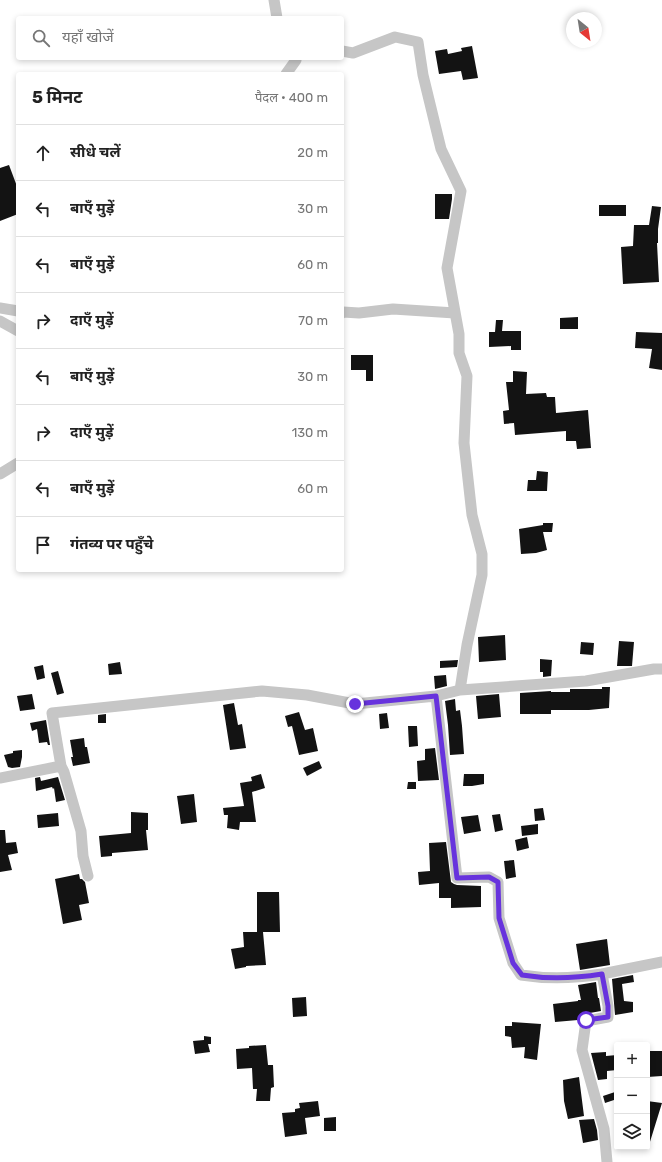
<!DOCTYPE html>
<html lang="hi">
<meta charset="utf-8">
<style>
:root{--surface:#fff;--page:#f2f2f2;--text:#222;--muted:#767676;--line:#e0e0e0}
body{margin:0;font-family:Rubik,"Noto Sans Devanagari",sans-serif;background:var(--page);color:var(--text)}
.controls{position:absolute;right:12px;bottom:12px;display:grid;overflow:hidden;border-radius:4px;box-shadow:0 2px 6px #0003}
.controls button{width:36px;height:36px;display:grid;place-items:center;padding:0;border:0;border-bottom:1px solid var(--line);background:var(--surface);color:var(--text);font:20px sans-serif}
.compass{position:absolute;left:566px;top:12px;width:36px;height:36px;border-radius:50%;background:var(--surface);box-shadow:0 2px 6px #0003;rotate:150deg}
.stop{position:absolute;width:12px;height:12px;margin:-9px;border:3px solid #6733dd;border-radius:50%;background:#fff}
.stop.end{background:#6733dd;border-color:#fff;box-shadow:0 1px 4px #0008}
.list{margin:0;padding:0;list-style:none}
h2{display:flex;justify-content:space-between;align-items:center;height:52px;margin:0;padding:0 16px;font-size:17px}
h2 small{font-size:13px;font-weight:400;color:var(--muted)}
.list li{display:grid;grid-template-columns:26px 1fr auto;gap:12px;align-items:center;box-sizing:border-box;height:56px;padding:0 16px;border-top:1px solid var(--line)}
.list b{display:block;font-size:15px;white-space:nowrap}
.list em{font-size:13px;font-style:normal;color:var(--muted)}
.icon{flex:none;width:22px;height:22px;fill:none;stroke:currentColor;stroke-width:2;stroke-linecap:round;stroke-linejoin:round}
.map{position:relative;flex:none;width:662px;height:1162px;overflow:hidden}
.search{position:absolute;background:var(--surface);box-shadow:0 2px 6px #0003;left:16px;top:16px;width:328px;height:44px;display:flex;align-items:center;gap:10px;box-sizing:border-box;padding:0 14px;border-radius:4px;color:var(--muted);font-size:15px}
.panel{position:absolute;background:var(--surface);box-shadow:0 2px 6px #0003;left:16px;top:72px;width:328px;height:500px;border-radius:4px}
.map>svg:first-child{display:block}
.building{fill:#131313}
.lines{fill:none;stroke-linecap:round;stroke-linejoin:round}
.street{stroke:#c6c6c6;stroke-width:11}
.route{stroke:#6733dd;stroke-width:5}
</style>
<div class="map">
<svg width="662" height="1162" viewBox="0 0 662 1162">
<rect width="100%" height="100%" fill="#fff"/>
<path class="building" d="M 472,46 L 478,78 L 463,80 L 461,71 L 439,74 L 435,51 L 447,49 L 448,54 L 462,51 L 461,48 Z
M 9,165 L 18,189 L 18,214 L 0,221 L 0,168 Z
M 435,194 L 452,194 L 452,199 L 449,219 L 435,219 Z
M 599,205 L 626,205 L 626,216 L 599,216 Z
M 652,206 L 661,207 L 658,229 L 658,243 L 657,243 L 659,282 L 623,284 L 621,247 L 633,246 L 634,225 L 649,225 Z
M 578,317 L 578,329 L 560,329 L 560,318 Z
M 496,320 L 503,320 L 502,331 L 521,331 L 521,350 L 511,350 L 511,346 L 489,347 L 489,332 L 495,332 Z
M 636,332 L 662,333 L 662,370 L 649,368 L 652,349 L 635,348 Z
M 351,355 L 373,355 L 373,381 L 366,381 L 366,370 L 351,370 Z
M 513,371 L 527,372 L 526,394 L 546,393 L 547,397 L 555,397 L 556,413 L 588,410 L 591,448 L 577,449 L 576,441 L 566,441 L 566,431 L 515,435 L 514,423 L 504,424 L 503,411 L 509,410 L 506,382 L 513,382 Z
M 537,471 L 548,472 L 547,491 L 527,491 L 528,480 L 536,480 Z
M 543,523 L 553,523 L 552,532 L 543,532 L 547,550 L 536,553 L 521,554 L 519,529 L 543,525 Z
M 505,635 L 506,660 L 479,662 L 478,637 Z
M 619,641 L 634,642 L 632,666 L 617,666 Z
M 581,642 L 594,643 L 593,655 L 580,654 Z
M 540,659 L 552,660 L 551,676 L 543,677 L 543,672 L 540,672 Z
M 458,660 L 457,667 L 440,668 L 440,661 Z
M 120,662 L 122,674 L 109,675 L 108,664 Z
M 43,665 L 45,678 L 37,680 L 34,667 Z
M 58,671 L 64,693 L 57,695 L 51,673 Z
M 446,675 L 447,686 L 435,689 L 434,676 Z
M 602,687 L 610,687 L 609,708 L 589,710 L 551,710 L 551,714 L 520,714 L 520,693 L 551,691 L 551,692 L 570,692 L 570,689 L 602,689 Z
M 32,694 L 35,709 L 20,711 L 17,696 Z
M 499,694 L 501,717 L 478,719 L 476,696 Z
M 455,699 L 456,711 L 460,710 L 462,726 L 464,754 L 450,755 L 448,725 L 445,701 Z
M 234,703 L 238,725 L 242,724 L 246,748 L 230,750 L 223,705 Z
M 299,712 L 305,730 L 313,728 L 318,751 L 299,755 L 292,726 L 288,727 L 285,716 Z
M 387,713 L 389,728 L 380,729 L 379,714 Z
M 106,714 L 106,723 L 98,723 L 98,715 Z
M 46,720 L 50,745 L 48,745 L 47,742 L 39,743 L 37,729 L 32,731 L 30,723 Z
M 408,726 L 417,726 L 418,746 L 409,747 Z
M 84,738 L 85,747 L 87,747 L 90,763 L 73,766 L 71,757 L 73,757 L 70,740 Z
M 435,748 L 439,780 L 418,781 L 417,761 L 425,760 L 425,749 Z
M 22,750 L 22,757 L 20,767 L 12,768 L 8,767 L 4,755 L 13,753 L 13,751 Z
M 319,761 L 322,768 L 307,776 L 303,768 Z
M 261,774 L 265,788 L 252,792 L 256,822 L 240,822 L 239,830 L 227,828 L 228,815 L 224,815 L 223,808 L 244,806 L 240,783 L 252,781 L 251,777 Z
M 464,774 L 484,774 L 484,784 L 472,786 L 463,786 Z
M 40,777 L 41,781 L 58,777 L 65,800 L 56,802 L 54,788 L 53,789 L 52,787 L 36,791 L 35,778 Z
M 408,782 L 416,782 L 416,789 L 407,789 Z
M 194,794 L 197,822 L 181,824 L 177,796 Z
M 543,808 L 545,820 L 535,821 L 534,809 Z
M 131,812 L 148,813 L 148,830 L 146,830 L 148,850 L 112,853 L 112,856 L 101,857 L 99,836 L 131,833 Z
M 58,813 L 59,826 L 38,828 L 37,815 Z
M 500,814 L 503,830 L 495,832 L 492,815 Z
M 478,815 L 481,831 L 464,834 L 461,817 Z
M 538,824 L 538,834 L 522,836 L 521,826 Z
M 0,830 L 5,830 L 6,843 L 16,842 L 18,853 L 8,855 L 12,870 L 0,872 Z
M 527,837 L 529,848 L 517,851 L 515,840 Z
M 446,842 L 451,882 L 454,884 L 457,885 L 481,886 L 481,907 L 451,908 L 451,898 L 439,898 L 439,883 L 419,885 L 418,872 L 430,871 L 429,843 Z
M 514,860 L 516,877 L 506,879 L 504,861 Z
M 79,874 L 80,879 L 82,879 L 85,882 L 89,903 L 79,905 L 82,920 L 63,924 L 55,879 Z
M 257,892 L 279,892 L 280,932 L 263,932 L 266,965 L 246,966 L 246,967 L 235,969 L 231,949 L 244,947 L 243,932 L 257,932 Z
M 607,939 L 610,965 L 580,970 L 576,944 Z
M 633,975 L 634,982 L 622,984 L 624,1001 L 633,1002 L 633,1012 L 615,1015 L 612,979 Z
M 596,982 L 598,998 L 599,998 L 601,1011 L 584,1014 L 578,1017 L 578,1020 L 555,1022 L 553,1004 L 578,1001 L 578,1000 L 581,1000 L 578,985 Z
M 306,997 L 307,1016 L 293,1017 L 292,998 Z
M 512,1022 L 541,1024 L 537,1060 L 524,1058 L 525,1047 L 512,1048 L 511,1037 L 505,1036 L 505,1026 L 512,1026 Z
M 204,1036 L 211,1037 L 211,1044 L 208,1044 L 210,1052 L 195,1054 L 193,1041 L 204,1040 Z
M 266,1045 L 268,1065 L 273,1065 L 274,1087 L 271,1088 L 270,1101 L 256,1101 L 257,1089 L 253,1089 L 252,1068 L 237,1069 L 236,1049 L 249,1048 L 249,1046 Z
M 647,1051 L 662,1051 L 662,1076 L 647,1077 Z
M 606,1052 L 606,1056 L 617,1055 L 617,1070 L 607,1071 L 607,1079 L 598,1080 L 591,1053 Z
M 579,1077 L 584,1116 L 568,1119 L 564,1101 L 563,1080 Z
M 615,1092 L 617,1099 L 605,1103 L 603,1096 Z
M 318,1101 L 320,1116 L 305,1118 L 307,1134 L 285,1137 L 282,1113 L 295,1112 L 295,1109 L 300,1108 L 299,1103 Z
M 647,1101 L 662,1103 L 649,1145 L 647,1145 Z
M 336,1117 L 336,1131 L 324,1131 L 324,1118 Z
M 594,1119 L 597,1130 L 598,1140 L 583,1143 L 579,1120 Z"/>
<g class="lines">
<path class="street" d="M 274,0 L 277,18
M 342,51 L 353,53 L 395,37 L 418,42 L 423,75 L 441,149 L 461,191 L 447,268 L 459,334 L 459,353 L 467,376 L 464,443 L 472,515 L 482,554 L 482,575 L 467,645 L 460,690
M 286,74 L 296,60 L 295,58
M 0,308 L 18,311
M 342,313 L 343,312 L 359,313 L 393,309 L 455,313
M 0,321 L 18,331
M 0,474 L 18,463
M 436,696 L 457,878 L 489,877 L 498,882 L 499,918 L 513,963 L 521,975 C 546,979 577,978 602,974 L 608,1006 L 608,1017 L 586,1021 L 582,1050 L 604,1129 L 607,1162
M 0,778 L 61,766
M 88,876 L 83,856 L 81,831 L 64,772 L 61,766 L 52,713 L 262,691 L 307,695 L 355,704 L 436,696 L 460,690 L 586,681 L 654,669 L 662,669
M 602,974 L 662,962"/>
</g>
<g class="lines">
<path class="route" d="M 355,704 L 436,696 L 457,878 L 489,877 L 498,882 L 499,918 L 513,963 L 522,975 C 546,979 577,978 602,974 L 608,1006 L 608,1017 L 586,1020"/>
</g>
</svg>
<div class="controls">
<button>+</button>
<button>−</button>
<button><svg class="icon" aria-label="layers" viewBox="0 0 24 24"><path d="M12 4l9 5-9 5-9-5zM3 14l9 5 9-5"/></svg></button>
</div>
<svg class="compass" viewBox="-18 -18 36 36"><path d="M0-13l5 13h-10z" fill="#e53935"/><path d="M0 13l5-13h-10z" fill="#767676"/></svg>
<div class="stop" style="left:586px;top:1020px"></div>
<div class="stop end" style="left:355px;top:704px"></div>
<div class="search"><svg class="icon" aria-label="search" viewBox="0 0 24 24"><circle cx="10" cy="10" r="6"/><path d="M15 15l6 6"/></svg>यहाँ खोजें</div>
<section class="panel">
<h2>5 मिनट<small>पैदल · 400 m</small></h2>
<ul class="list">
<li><svg class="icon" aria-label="ahead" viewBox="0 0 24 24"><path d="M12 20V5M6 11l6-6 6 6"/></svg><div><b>सीधे चलें</b></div><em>20 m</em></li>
<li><svg class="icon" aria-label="left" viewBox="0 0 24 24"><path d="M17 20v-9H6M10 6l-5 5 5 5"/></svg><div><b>बाएँ मुड़ें</b></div><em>30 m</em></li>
<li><svg class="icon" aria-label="left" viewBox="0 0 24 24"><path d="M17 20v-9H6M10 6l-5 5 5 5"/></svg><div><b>बाएँ मुड़ें</b></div><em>60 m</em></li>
<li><svg class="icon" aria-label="right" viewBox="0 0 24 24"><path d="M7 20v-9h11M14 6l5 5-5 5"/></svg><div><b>दाएँ मुड़ें</b></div><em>70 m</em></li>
<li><svg class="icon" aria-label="left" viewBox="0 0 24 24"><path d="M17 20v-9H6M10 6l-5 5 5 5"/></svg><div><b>बाएँ मुड़ें</b></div><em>30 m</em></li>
<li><svg class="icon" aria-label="right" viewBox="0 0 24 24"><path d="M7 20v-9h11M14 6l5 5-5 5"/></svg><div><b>दाएँ मुड़ें</b></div><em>130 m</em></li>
<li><svg class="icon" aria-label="left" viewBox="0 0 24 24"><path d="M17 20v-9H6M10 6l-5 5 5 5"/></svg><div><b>बाएँ मुड़ें</b></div><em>60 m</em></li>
<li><svg class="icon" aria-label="arrive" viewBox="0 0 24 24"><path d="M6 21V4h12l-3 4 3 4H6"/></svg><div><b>गंतव्य पर पहुँचे</b></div></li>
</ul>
</section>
</div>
